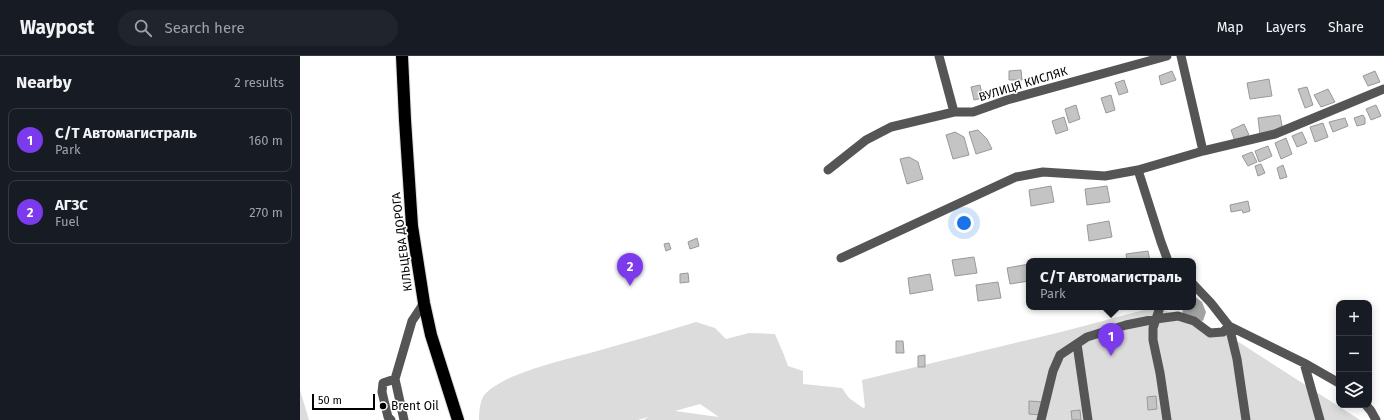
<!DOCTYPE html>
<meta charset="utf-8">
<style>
:root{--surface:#171b24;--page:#20242c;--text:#f1f3f6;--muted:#9ea1a6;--line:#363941;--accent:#7c3aed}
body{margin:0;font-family:"Fira Sans",sans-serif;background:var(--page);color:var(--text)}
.controls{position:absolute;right:12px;bottom:12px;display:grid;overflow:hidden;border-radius:8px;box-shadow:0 2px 10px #0003}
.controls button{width:36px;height:36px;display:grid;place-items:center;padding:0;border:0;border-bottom:1px solid var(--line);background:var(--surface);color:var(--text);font:20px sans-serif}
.scale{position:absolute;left:12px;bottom:10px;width:63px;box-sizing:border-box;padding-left:4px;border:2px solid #000;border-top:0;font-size:11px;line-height:14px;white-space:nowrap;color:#000;-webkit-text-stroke:3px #fff;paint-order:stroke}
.you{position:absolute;left:664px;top:167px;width:14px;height:14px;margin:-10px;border:3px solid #fff;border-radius:50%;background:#1a73e8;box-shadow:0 0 0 6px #1a73e833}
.badge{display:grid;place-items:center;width:26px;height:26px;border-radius:50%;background:var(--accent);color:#fff;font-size:13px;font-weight:700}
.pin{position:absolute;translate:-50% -33px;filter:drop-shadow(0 1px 2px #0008)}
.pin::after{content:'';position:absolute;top:21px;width:14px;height:12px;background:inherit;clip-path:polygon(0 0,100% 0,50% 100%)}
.popup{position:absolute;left:726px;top:202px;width:170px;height:52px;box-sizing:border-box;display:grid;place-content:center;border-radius:8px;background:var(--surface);filter:drop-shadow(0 1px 3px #0005);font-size:13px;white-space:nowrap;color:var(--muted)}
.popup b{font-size:15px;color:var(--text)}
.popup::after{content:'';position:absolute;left:50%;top:100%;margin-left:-8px;border:8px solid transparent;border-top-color:var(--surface)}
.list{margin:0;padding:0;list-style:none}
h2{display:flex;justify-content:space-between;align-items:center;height:52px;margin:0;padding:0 16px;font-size:17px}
h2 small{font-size:13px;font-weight:400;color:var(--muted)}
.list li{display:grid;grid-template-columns:26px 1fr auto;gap:12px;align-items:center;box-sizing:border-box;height:64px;margin:0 8px 8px;padding:0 8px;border:1px solid var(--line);border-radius:8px}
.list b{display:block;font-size:15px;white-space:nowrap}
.list p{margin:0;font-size:13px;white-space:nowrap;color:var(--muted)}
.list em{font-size:13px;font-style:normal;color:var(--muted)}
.icon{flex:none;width:22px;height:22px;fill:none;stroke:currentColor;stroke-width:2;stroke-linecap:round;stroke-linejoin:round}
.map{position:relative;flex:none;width:1084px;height:364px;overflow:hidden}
header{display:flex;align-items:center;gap:24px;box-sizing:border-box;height:56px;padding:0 20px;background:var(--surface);border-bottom:1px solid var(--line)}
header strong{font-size:19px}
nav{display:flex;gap:22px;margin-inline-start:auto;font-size:14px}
.search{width:280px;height:36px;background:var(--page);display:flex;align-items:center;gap:10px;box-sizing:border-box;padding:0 14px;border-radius:22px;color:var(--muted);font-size:15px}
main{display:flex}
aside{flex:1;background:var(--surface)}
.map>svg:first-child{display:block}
.green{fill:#dcdcdc;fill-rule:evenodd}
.water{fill:#a3a3a3}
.building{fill:#c4c4c4;stroke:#999}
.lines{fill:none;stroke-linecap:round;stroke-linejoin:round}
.highway-casing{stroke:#dbdbdb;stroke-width:14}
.minor{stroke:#555;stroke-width:9}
.highway{stroke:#000;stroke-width:12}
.poi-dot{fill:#000;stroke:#fff;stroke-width:1.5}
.labels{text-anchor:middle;stroke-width:3;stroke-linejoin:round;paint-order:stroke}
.street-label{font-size:12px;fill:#000;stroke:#fff}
.poi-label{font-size:12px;fill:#000;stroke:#fff;text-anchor:start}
</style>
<header>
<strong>Waypost</strong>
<div class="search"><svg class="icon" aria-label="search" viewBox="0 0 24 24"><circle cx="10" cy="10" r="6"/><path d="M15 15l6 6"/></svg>Search here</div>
<nav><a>Map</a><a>Layers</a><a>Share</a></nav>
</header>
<main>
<aside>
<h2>Nearby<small>2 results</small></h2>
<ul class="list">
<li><span class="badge">1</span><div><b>С/Т Автомагистраль</b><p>Park</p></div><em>160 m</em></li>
<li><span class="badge">2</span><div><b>АГЗС</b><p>Fuel</p></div><em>270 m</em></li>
</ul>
</aside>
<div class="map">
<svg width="1084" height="364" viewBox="0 0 1084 364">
<rect width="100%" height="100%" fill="#fff"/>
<path class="green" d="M 855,251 L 923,276 L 1060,364 L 344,364 L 348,361 L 338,364 L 179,364 C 179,356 180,344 185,338 C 203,318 263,304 290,297 C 325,287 361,277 396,266 L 415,272 L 426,283 L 449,277 L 475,278 L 484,299 L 488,310 L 503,315 L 503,328 L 542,332 L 549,342 L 563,352 L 565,351 L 562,324 L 761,276 ZM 400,348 L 419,361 L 375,355 Z
M 0,334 L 9,364 L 0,364 Z"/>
<path class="water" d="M 893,239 L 902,246 L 906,256 L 903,265 L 882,261 L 883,251 L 893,251 Z"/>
<path class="building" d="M 721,14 L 722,24 L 709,24 L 709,15 Z
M 872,15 L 876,24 L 861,29 L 859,20 Z
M 1075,15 L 1080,26 L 1068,30 L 1063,20 Z
M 969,23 L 972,40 L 950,43 L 947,27 Z
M 824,24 L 828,36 L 819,39 L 815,27 Z
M 680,29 L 683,42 L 674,44 L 671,31 Z
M 1007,31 L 1013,49 L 1005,52 L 998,33 Z
M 1028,33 L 1035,46 L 1021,51 L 1014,39 Z
M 811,39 L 815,54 L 806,57 L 801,42 Z
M 776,49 L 780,63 L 769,67 L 765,53 Z
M 1076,49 L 1081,60 L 1071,64 L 1066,53 Z
M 980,59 L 983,75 L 960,79 L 958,62 Z
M 1063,59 L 1065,62 L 1065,68 L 1057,70 L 1054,62 Z
M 764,61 L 768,74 L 756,78 L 752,65 Z
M 1045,62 L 1048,70 L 1033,76 L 1029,66 Z
M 1023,67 L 1028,81 L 1015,86 L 1010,71 Z
M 944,68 L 949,79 L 935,85 L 931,74 Z
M 678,74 L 687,83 L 692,93 L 676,98 L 669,76 Z
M 655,76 L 664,81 L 669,99 L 653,103 L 646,79 Z
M 1002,76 L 1007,87 L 997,91 L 992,80 Z
M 986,82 L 992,98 L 981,103 L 975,87 Z
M 968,90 L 972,100 L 959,106 L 955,95 Z
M 952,96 L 957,106 L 948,110 L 942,100 Z
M 609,101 L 618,106 L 623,123 L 607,128 L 600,103 Z
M 961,108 L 965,117 L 958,120 L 955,110 Z
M 983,109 L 987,121 L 980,123 L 977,112 Z
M 751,130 L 754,146 L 731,150 L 729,134 Z
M 807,130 L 810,146 L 787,149 L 785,133 Z
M 948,145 L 950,155 L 943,157 L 942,154 L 931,156 L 930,149 Z
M 809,165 L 812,181 L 789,185 L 787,169 Z
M 397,182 L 399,190 L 390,193 L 388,186 Z
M 369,187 L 371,193 L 366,195 L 364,188 Z
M 848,195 L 850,205 L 827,205 L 826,198 Z
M 674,201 L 677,217 L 655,220 L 652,204 Z
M 729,208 L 729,225 L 710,228 L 707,212 Z
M 388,217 L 389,226 L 380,227 L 380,218 Z
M 630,218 L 633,234 L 610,238 L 608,222 Z
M 698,226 L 701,242 L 678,245 L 676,229 Z
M 596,285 L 603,285 L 604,297 L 596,297 Z
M 625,299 L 625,311 L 618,311 L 618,300 Z
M 856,340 L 857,353 L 848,354 L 847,341 Z
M 729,345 L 743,346 L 742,359 L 729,358 Z
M 780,354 L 781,364 L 772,364 L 771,355 Z"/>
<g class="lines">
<g class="highway-casing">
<path id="highway" d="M 102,0 L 105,64 L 112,170 L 124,247 L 131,279 L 158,364"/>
</g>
<path class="minor" d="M 639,0 L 654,56
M 881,0 L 903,95
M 528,114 L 566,84 L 591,71 L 654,56 L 673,56 L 707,44 L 867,0
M 838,114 L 861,186 L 868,205
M 541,202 L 716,121 L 743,116 L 805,120 L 838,114 L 903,95 L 975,78 L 1084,33
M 893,228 L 911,247 L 929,270 L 1004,307 L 1039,327
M 860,251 L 853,272 L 853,284 L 860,317 L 867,364
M 777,288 L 788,364
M 1004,307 L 1020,364
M 1066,349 L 1071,355 L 1076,364
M 91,364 L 88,361 L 82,336 L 83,327 L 95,323
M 104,364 L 95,323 L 112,265 L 124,247
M 741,364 L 753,315 L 760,299 L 787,281 L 826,269 L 856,263 L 878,260 L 894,265 L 910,277 L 923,276 L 929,270 L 937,303 L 946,364"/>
<use href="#highway" class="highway"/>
</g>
<circle class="poi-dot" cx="83" cy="350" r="4"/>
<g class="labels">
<g class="street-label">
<text transform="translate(723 28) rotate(-17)" y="4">ВУЛИЦЯ КИСЛЯК</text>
<text transform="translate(102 186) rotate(-97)" y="4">КІЛЬЦЕВА ДОРОГА</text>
</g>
<g class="poi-label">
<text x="91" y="354">Brent Oil</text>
</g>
</g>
</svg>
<div class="controls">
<button>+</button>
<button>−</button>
<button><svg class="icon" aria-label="layers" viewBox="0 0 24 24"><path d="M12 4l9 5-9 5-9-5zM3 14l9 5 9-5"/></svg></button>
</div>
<div class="scale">50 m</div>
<div class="you"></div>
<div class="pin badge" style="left:811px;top:300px">1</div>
<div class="popup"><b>С/Т Автомагистраль</b>Park</div>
<div class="pin badge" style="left:330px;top:230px">2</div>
</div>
</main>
